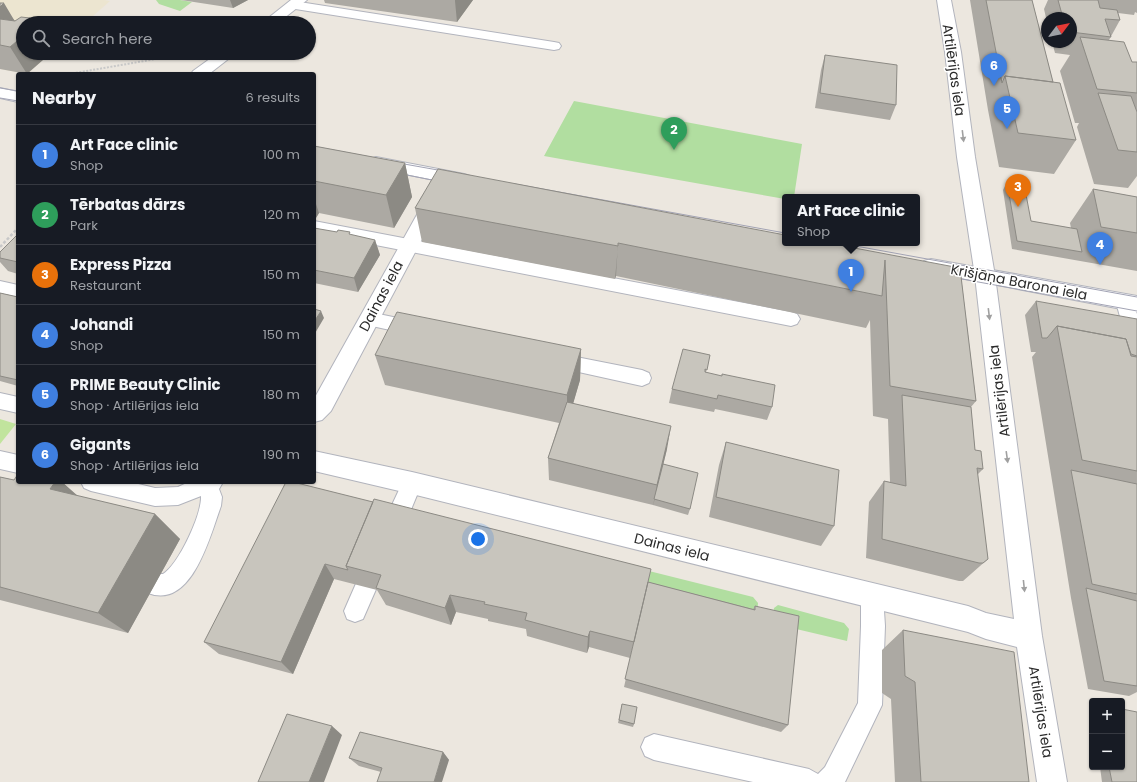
<!DOCTYPE html>
<meta charset="utf-8">
<style>
:root{--surface:#171b24;--page:#242831;--text:#f1f3f6;--muted:#9ea1a6;--line:#363941;--accent:#4d60eb}
body{margin:0;font-family:Poppins,sans-serif;background:var(--page);color:var(--text)}
.controls{position:absolute;right:12px;bottom:12px;display:grid;overflow:hidden;border-radius:4px;box-shadow:0 1px 3px #0004}
.controls button{width:36px;height:36px;display:grid;place-items:center;padding:0;border:0;border-bottom:1px solid var(--line);background:var(--surface);color:var(--text);font:20px sans-serif}
.compass{position:absolute;left:1041px;top:12px;width:36px;height:36px;border-radius:50%;background:var(--surface);box-shadow:0 1px 3px #0004;rotate:58deg}
.you{position:absolute;left:478px;top:539px;width:14px;height:14px;margin:-10px;border:3px solid #fff;border-radius:50%;background:#1a73e8;box-shadow:0 0 0 6px #1a73e833}
.badge{display:grid;place-items:center;width:26px;height:26px;border-radius:50%;background:var(--accent);color:#fff;font-size:13px;font-weight:700}
.pin{position:absolute;translate:-50% -33px;filter:drop-shadow(0 1px 2px #0008)}
.pin::after{content:'';position:absolute;top:21px;width:14px;height:12px;background:inherit;clip-path:polygon(0 0,100% 0,50% 100%)}
.popup{position:absolute;left:782px;top:194px;width:138px;height:52px;box-sizing:border-box;display:grid;place-content:center;border-radius:4px;background:var(--surface);filter:drop-shadow(0 1px 3px #0005);font-size:13px;white-space:nowrap;color:var(--muted)}
.popup b{font-size:15px;color:var(--text)}
.popup::after{content:'';position:absolute;left:50%;top:100%;margin-left:-8px;border:8px solid transparent;border-top-color:var(--surface)}
.list{margin:0;padding:0;list-style:none}
h2{display:flex;justify-content:space-between;align-items:center;height:52px;margin:0;padding:0 16px;font-size:17px}
h2 small{font-size:13px;font-weight:400;color:var(--muted)}
.list li{display:grid;grid-template-columns:26px 1fr auto;gap:12px;align-items:center;box-sizing:border-box;height:60px;padding:0 16px;border-top:1px solid var(--line)}
.list b{display:block;font-size:15px;white-space:nowrap}
.list p{margin:0;font-size:13px;white-space:nowrap;color:var(--muted)}
.list em{font-size:13px;font-style:normal;color:var(--muted)}
.icon{flex:none;width:22px;height:22px;fill:none;stroke:currentColor;stroke-width:2;stroke-linecap:round;stroke-linejoin:round}
.map{position:relative;flex:none;width:1137px;height:782px;overflow:hidden}
.search{position:absolute;background:var(--surface);box-shadow:0 1px 3px #0004;left:16px;top:16px;width:300px;height:44px;display:flex;align-items:center;gap:10px;box-sizing:border-box;padding:0 14px;border-radius:22px;color:var(--muted);font-size:15px}
.panel{position:absolute;background:var(--surface);box-shadow:0 1px 3px #0004;left:16px;top:72px;width:300px;height:412px;border-radius:4px}
.map>svg:first-child{display:block}
.education{fill:#ece5d0}
.green{fill:#b1dea0}
.pitch{fill:#c1e49d}
.lines{fill:none;stroke-linecap:round;stroke-linejoin:round}
.lane-casing{stroke:#b2b4bd;stroke-width:2}
.street-casing{stroke:#b2b4bd;stroke-width:2}
.secondary-casing{stroke:#b2b4bd;stroke-width:2}
.path-far1{stroke:#c8c8c8;stroke-width:2;stroke-dasharray:2 1.5;stroke-linecap:butt}
.path{stroke:#c8c8c8;stroke-width:2.5;stroke-dasharray:3 2;stroke-linecap:butt}
.lane{fill:#fff;fill-rule:evenodd}
.street{fill:#fff;fill-rule:evenodd}
.secondary{fill:#fff;fill-rule:evenodd}
.tram{stroke:#a2a3b4;stroke-width:1}
.wall{fill:#aca9a3}
.shaded-wall{fill:#8c8a84}
.building{fill:#c8c5bd;stroke:#8c8a84}
.oneway{fill:#a0a0a0}
.labels{text-anchor:middle;stroke-width:3;stroke-linejoin:round;paint-order:stroke}
.street-label{font-size:14px;fill:#2b2b2b;stroke:#fff}
</style>
<div class="map">
<svg width="1137" height="782" viewBox="0 0 1137 782">
<rect width="100%" height="100%" fill="#ece7df"/>
<path class="education" d="M 0,0 L 104,0 L 110,1 L 85,23 L 23,23 L 23,53 L 51,53 L 27,74 L 0,69 Z"/>
<path class="green" d="M 156,0 L 180,0 L 192,2 L 180,11 L 159,4 Z
M 574,101 L 802,144 L 794,197 L 785,197 L 785,199 L 544,156 Z
M 597,558 L 753,597 L 758,603 L 757,617 L 591,572 Z
M 778,605 L 844,623 L 849,629 L 847,641 L 792,628 L 772,621 L 774,608 Z"/>
<path class="pitch" d="M 0,419 L 16,424 L 0,444 Z"/>
<g class="lines">
<g class="lane-casing">
<path id="lane" d="M 293,1 L 554,42 L 559,43 L 561,46 L 559,49 L 554,50 L 289,8 L 287,5 L 289,2 Z
M 314,221 L 791,312 L 797,314 L 800,319 L 797,324 L 791,326 L 314,233 Z
M 0,281 L 18,285 L 18,297 L 0,293 Z
M 1125,295 L 1131,297 L 1137,314 L 1137,353 L 1131,351 L 1128,346 L 1116,302 L 1119,297 Z
M 369,312 L 417,322 L 423,324 L 426,329 L 423,334 L 417,336 L 363,324 L 360,319 L 363,314 Z
M 556,353 L 642,370 L 649,373 L 651,378 L 649,383 L 642,386 L 556,367 L 549,365 L 547,360 L 549,355 Z
M 0,393 L 18,397 L 18,413 L 0,409 Z
M 0,451 L 18,455 L 18,473 L 0,469 Z
M 412,474 L 419,477 L 422,483 L 403,529 L 395,532 L 387,529 L 384,522 L 405,477 Z
M 81,482 L 130,482 L 155,488 L 178,487 L 189,482 L 223,482 L 219,489 L 222,497 L 221,506 C 210,536 192,610 148,593 L 145,585 L 148,577 L 156,574 L 163,574 C 179,564 202,514 201,496 L 178,505 L 155,506 L 91,491 L 84,488 Z
M 366,576 L 374,579 L 377,587 L 363,619 L 355,622 L 347,619 L 344,611 L 358,579 Z
M 872,584 L 880,587 L 883,595 L 885,626 L 882,705 L 845,782 L 753,782 L 654,760 L 645,756 L 641,747 L 645,738 L 654,734 L 809,769 L 818,774 L 825,767 L 858,703 L 861,626 L 861,595 L 864,587 Z"/>
</g>
<g class="street-casing">
<path id="street" d="M 291,0 L 307,0 L 278,23 L 262,23 Z
M 937,0 L 951,0 L 961,52 L 975,157 L 995,276 L 1042,636 L 1067,782 L 1037,782 L 1017,647 L 986,639 L 968,632 L 412,494 L 314,471 L 314,451 L 412,472 L 968,606 L 986,613 L 1014,619 L 975,276 L 957,157 L 945,52 Z
M 218,53 L 236,53 L 209,74 L 191,74 L 193,71 Z
M 430,193 L 436,195 L 439,199 L 437,211 L 331,411 L 322,420 L 314,422 L 314,399 L 419,211 L 421,199 L 424,195 Z"/>
</g>
<g class="secondary-casing">
<path id="secondary" d="M 0,88 L 18,92 L 18,102 L 0,98 Z
M 376,157 L 464,174 L 470,176 L 473,180 L 470,184 L 464,186 L 370,167 L 367,163 L 370,159 Z
M 931,259 L 1137,296 L 1137,312 L 924,271 L 921,266 L 924,261 Z"/>
</g>
<path class="path-far1" d="M 69,74 L 185,54"/>
<path class="path" d="M 0,247 L 18,228"/>
<use href="#lane" class="lane"/>
<use href="#street" class="street"/>
<use href="#secondary" class="secondary"/>
<path class="tram" d="M 0,88 L 18,91
M 0,98 L 18,101
M 393,162 L 449,172
M 397,173 L 442,182
M 515,184 L 785,233
M 839,243 L 1137,297
M 951,277 L 1137,311"/>
</g>
<path class="wall" d="M 181,0 L 248,0 L 233,8 Z
M 324,0 L 473,0 L 457,22 L 325,3 Z
M 970,0 L 1032,0 L 1053,82 L 1076,140 L 1054,174 L 999,167 L 988,110 Z
M 1048,0 L 1137,0 L 1137,13 L 1135,12 L 1134,15 L 1118,13 L 1120,20 L 1109,40 L 1132,62 L 1137,62 L 1137,176 L 1128,188 L 1094,184 L 1077,127 L 1079,123 L 1075,123 L 1060,71 L 1070,55 L 1055,53 L 1052,42 L 1071,42 L 1071,18 L 1047,18 L 1047,22 L 1044,9 Z
M 0,3 L 15,21 L 30,18 L 33,23 L 23,23 L 27,74 L 0,69 Z
M 825,55 L 896,105 L 890,120 L 815,108 L 821,70 Z
M 314,146 L 405,163 L 412,197 L 394,228 L 319,213 L 314,221 Z
M 1007,182 L 1031,221 L 1071,228 L 1070,223 L 1093,189 L 1137,197 L 1137,271 L 1012,249 L 1003,190 Z
M 415,208 L 960,268 L 976,401 L 971,407 L 975,450 L 983,469 L 977,475 L 988,559 L 963,581 L 959,581 L 866,558 L 869,502 L 884,481 L 890,482 L 888,419 L 873,416 L 870,320 L 866,328 L 616,276 L 615,279 L 422,242 Z
M 314,228 L 375,240 L 380,255 L 358,292 L 314,283 Z
M 18,234 L 18,274 L 8,271 L 0,262 L 0,252 Z
M 0,293 L 18,297 L 18,386 L 0,381 Z
M 1036,301 L 1137,356 L 1137,692 L 1129,696 L 1088,689 L 1071,598 L 1032,357 L 1036,352 L 1031,352 L 1025,315 Z
M 581,349 L 580,380 L 573,403 L 667,449 L 660,478 L 690,509 L 688,515 L 653,505 L 549,480 L 548,458 L 559,423 L 385,385 L 375,355 Z
M 710,355 L 706,372 L 772,407 L 767,420 L 715,409 L 714,412 L 669,403 L 672,389 Z
M 726,442 L 834,526 L 821,546 L 709,517 L 719,465 Z
M 0,477 L 14,480 L 62,482 L 77,496 L 155,514 L 180,539 L 128,633 L 0,600 Z
M 373,502 L 651,569 L 630,658 L 589,647 L 587,653 L 527,636 L 526,629 L 488,621 L 488,619 L 456,612 L 451,625 L 386,605 L 377,590 L 334,579 L 293,674 L 219,654 L 204,642 Z
M 648,582 L 753,609 L 755,606 L 788,725 L 781,732 L 624,687 Z
M 903,630 L 1029,782 L 895,782 L 891,699 L 882,693 L 882,650 Z
M 622,704 L 634,724 L 633,727 L 618,723 Z
M 1092,707 L 1092,720 L 1090,708 Z
M 443,752 L 449,760 L 381,772 L 359,766 L 349,758 Z
M 1100,767 L 1122,767 L 1137,782 L 1102,782 Z"/>
<path class="shaded-wall" d="M 230,0 L 248,0 L 233,8 Z
M 455,0 L 473,0 L 457,22 L 455,1 Z
M 4,3 L 20,30 L 0,38 L 0,7 Z
M 30,18 L 33,23 L 24,23 Z
M 23,36 L 23,53 L 51,53 L 27,74 L 10,47 Z
M 405,163 L 412,197 L 394,228 L 386,195 Z
M 314,198 L 319,213 L 314,221 Z
M 375,240 L 380,255 L 358,292 L 354,278 Z
M 618,243 L 616,276 L 615,279 L 618,246 Z
M 321,311 L 324,318 L 314,335 L 314,322 Z
M 581,349 L 580,380 L 567,425 L 567,395 Z
M 671,426 L 667,449 L 653,506 L 657,485 Z
M 55,482 L 62,482 L 87,504 L 50,489 Z
M 155,514 L 180,539 L 128,633 L 98,613 Z
M 325,564 L 334,579 L 293,674 L 281,662 Z
M 450,595 L 456,612 L 451,625 L 445,608 Z
M 590,631 L 589,647 L 587,653 L 588,637 Z
M 332,726 L 342,735 L 324,782 L 309,782 Z
M 443,752 L 449,760 L 442,782 L 434,782 Z"/>
<path class="building" d="M 986,0 L 1032,0 L 1053,82 L 1005,76 L 1002,83 Z
M 1058,0 L 1098,0 L 1100,8 L 1117,10 L 1120,20 L 1105,19 L 1111,37 L 1071,32 L 1071,18 L 1063,18 Z
M 0,3 L 4,3 L 0,7 Z
M 21,17 L 30,18 L 24,23 L 26,23 L 23,23 L 23,36 L 10,47 L 0,45 L 0,19 L 15,21 Z
M 1080,37 L 1124,42 L 1132,62 L 1137,62 L 1137,93 L 1097,89 Z
M 825,55 L 897,65 L 896,105 L 820,93 Z
M 1005,76 L 1060,83 L 1076,140 L 1018,133 Z
M 1098,93 L 1131,96 L 1137,112 L 1137,152 L 1118,150 Z
M 314,146 L 405,163 L 386,195 L 314,181 Z
M 438,169 L 785,235 L 785,243 L 828,243 L 960,268 L 976,401 L 890,386 L 885,260 L 882,296 L 618,243 L 618,246 L 415,208 Z
M 1007,182 L 1024,184 L 1031,221 L 1077,229 L 1082,252 L 1017,241 Z
M 1093,189 L 1137,197 L 1137,233 L 1101,227 Z
M 314,228 L 337,232 L 338,230 L 350,232 L 349,234 L 375,240 L 354,278 L 314,270 Z
M 18,234 L 18,262 L 0,258 L 0,252 Z
M 0,293 L 18,297 L 18,380 L 0,376 Z
M 1036,301 L 1137,319 L 1137,356 L 1131,354 L 1126,339 L 1057,326 L 1047,338 L 1042,338 Z
M 314,309 L 321,311 L 314,322 Z
M 397,312 L 581,349 L 567,395 L 375,355 Z
M 1057,326 L 1126,339 L 1131,356 L 1137,357 L 1137,471 L 1082,460 Z
M 683,349 L 710,355 L 707,370 L 705,369 L 705,372 L 722,376 L 722,374 L 775,385 L 772,407 L 718,395 L 717,399 L 672,389 Z
M 902,395 L 971,407 L 975,450 L 981,451 L 983,469 L 977,468 L 988,559 L 983,563 L 979,563 L 882,539 L 884,481 L 906,486 Z
M 567,402 L 671,426 L 657,485 L 548,458 Z
M 726,442 L 839,470 L 834,526 L 716,497 Z
M 663,464 L 698,473 L 690,509 L 654,499 Z
M 1071,470 L 1137,484 L 1137,594 L 1092,584 Z
M 18,474 L 18,482 L 55,482 L 50,489 L 155,514 L 98,613 L 0,587 L 0,477 L 14,480 Z
M 286,482 L 293,482 L 373,502 L 346,566 L 348,570 L 325,564 L 281,662 L 204,642 Z
M 374,499 L 651,569 L 634,642 L 590,631 L 588,637 L 525,620 L 527,613 L 484,604 L 485,602 L 450,595 L 445,608 L 376,588 L 381,575 L 346,566 Z
M 648,582 L 755,610 L 755,606 L 799,616 L 788,725 L 625,679 Z
M 1086,588 L 1137,601 L 1137,686 L 1104,681 Z
M 903,630 L 1014,652 L 1029,782 L 921,782 L 915,682 L 905,676 Z
M 622,704 L 637,707 L 634,724 L 619,720 Z
M 1122,709 L 1137,712 L 1137,782 L 1112,782 L 1109,767 L 1122,767 Z
M 287,714 L 332,726 L 309,782 L 258,782 Z
M 360,732 L 443,752 L 434,782 L 377,782 L 382,768 L 349,758 Z"/>
<defs><path id="oneway-solid" d="M-6-.8H1V-3.2L6.5 0L1 3.2V.8H-6Z"/></defs>
<g class="oneway">
<use href="#oneway-solid" transform="translate(963 136) rotate(83)"/>
<use href="#oneway-solid" transform="translate(989 314) rotate(83)"/>
<use href="#oneway-solid" transform="translate(1007 457) rotate(82)"/>
<use href="#oneway-solid" transform="translate(1024 586) rotate(84)"/>
</g>
<g class="labels">
<g class="street-label">
<text transform="translate(954 70) rotate(82)" y="5">Artilērijas iela</text>
<text transform="translate(1019 282) rotate(11)" y="5">Krišjāņa Barona iela</text>
<text transform="translate(381 296) rotate(-62)" y="5">Dainas iela</text>
<text transform="translate(999 391) rotate(-97)" y="5">Artilērijas iela</text>
<text transform="translate(672 547) rotate(14)" y="5">Dainas iela</text>
<text transform="translate(1041 712) rotate(81)" y="5">Artilērijas iela</text>
</g>
</g>
</svg>
<div class="controls">
<button>+</button>
<button>−</button>
</div>
<svg class="compass" viewBox="-18 -18 36 36"><path d="M0-13l5 13h-10z" fill="#e53935"/><path d="M0 13l5-13h-10z" fill="#9ea1a6"/></svg>
<div class="you"></div>
<div class="pin badge" style="left:851px;top:292px;background:#3f7fe0">1</div>
<div class="popup"><b>Art Face clinic</b>Shop</div>
<div class="pin badge" style="left:674px;top:150px;background:#2e9e5b">2</div>
<div class="pin badge" style="left:1018px;top:207px;background:#e8710a">3</div>
<div class="pin badge" style="left:1100px;top:265px;background:#3f7fe0">4</div>
<div class="pin badge" style="left:1007px;top:129px;background:#3f7fe0">5</div>
<div class="pin badge" style="left:994px;top:86px;background:#3f7fe0">6</div>
<div class="search"><svg class="icon" aria-label="search" viewBox="0 0 24 24"><circle cx="10" cy="10" r="6"/><path d="M15 15l6 6"/></svg>Search here</div>
<section class="panel">
<h2>Nearby<small>6 results</small></h2>
<ul class="list">
<li><span class="badge" style="background:#3f7fe0">1</span><div><b>Art Face clinic</b><p>Shop</p></div><em>100 m</em></li>
<li><span class="badge" style="background:#2e9e5b">2</span><div><b>Tērbatas dārzs</b><p>Park</p></div><em>120 m</em></li>
<li><span class="badge" style="background:#e8710a">3</span><div><b>Express Pizza</b><p>Restaurant</p></div><em>150 m</em></li>
<li><span class="badge" style="background:#3f7fe0">4</span><div><b>Johandi</b><p>Shop</p></div><em>150 m</em></li>
<li><span class="badge" style="background:#3f7fe0">5</span><div><b>PRIME Beauty Clinic</b><p>Shop · Artilērijas iela</p></div><em>180 m</em></li>
<li><span class="badge" style="background:#3f7fe0">6</span><div><b>Gigants</b><p>Shop · Artilērijas iela</p></div><em>190 m</em></li>
</ul>
</section>
</div>
